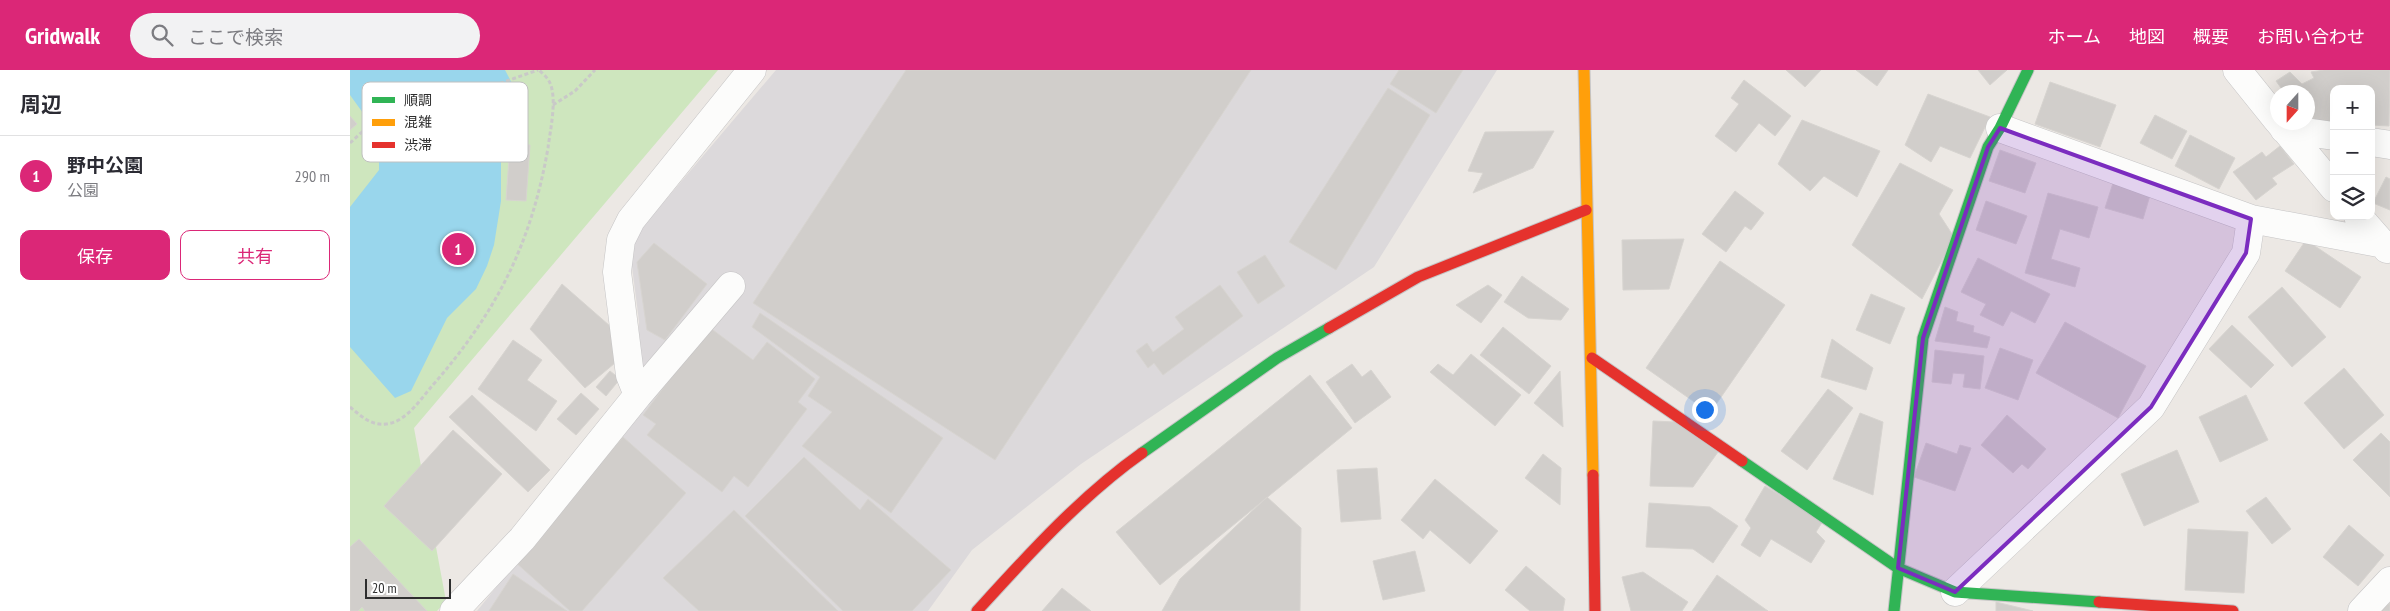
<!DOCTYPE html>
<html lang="ja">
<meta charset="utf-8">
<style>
:root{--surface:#fff;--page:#f2f2f3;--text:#2b2b33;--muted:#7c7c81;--line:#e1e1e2;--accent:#db2777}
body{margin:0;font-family:"PT Sans Narrow","Noto Sans JP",sans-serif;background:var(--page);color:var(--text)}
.controls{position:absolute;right:15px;top:15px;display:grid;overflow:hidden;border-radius:10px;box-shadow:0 5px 20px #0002}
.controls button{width:45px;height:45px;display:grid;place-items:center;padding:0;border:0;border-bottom:1px solid var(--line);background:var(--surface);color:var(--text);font:25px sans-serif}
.compass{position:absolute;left:1920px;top:15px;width:45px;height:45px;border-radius:50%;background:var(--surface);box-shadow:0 5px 20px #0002;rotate:201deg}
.scale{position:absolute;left:15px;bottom:12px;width:86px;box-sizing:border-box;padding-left:5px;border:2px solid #2e2e2e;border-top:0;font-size:14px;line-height:18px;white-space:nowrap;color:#2e2e2e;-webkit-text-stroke:4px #fff;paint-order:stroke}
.you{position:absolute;left:1354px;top:339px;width:18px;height:18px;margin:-12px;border:4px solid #fff;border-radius:50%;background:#1a73e8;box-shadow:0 0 0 8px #1a73e833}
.badge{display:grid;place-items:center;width:32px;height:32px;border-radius:50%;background:var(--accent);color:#fff;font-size:16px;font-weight:700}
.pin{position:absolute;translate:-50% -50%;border:2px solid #fff;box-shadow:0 1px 5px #0006}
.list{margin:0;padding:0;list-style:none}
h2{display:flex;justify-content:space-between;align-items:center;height:65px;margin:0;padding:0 20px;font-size:21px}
h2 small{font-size:16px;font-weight:400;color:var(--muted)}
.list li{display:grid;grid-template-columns:32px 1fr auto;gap:15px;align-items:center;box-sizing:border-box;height:80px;padding:0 20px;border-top:1px solid var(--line)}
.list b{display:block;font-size:19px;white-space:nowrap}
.list p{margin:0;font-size:16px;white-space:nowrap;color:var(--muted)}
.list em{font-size:16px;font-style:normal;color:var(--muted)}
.actions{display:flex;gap:10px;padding:15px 20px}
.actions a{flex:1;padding:11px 0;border:1px solid var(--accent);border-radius:10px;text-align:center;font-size:18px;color:var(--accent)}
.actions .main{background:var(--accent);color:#fff}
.icon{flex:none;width:28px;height:28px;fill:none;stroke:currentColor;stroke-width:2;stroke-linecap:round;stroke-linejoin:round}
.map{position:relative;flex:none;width:2040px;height:541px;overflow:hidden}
header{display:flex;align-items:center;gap:30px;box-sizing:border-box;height:70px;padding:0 25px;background:var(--accent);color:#fff}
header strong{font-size:24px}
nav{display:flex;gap:28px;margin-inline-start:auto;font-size:18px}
.search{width:350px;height:45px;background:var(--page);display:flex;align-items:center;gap:12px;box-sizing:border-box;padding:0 18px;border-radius:28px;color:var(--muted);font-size:19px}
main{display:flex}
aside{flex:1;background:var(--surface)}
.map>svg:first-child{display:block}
.industrial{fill:#dcd9db}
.green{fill:#cee6be}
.water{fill:#99d6ec}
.building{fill:#d1cecb;stroke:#d7d4d0}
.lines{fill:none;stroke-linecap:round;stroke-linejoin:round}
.street-casing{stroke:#c5c4c5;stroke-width:29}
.fast-casing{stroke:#c5c4c5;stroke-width:13}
.slow-casing{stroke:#c5c4c5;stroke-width:13}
.jam-casing{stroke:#c5c4c5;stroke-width:13}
.path{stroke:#c9c9c8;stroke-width:3;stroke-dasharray:4 2.5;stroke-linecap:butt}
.street{stroke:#fcfcfb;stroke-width:28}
.fast{stroke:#30b455;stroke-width:11}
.slow{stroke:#ff9f0a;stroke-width:11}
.jam{stroke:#e5322d;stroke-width:11}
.marked{fill:#7b2cbf;fill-opacity:0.2;stroke:#7b2cbf;stroke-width:4;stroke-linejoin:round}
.key{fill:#fff;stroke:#c0c0c0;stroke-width:1}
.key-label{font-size:14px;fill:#2e2e2e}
</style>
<header>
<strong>Gridwalk</strong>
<div class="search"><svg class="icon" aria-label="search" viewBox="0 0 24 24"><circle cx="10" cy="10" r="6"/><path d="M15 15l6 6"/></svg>ここで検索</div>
<nav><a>ホーム</a><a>地図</a><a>概要</a><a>お問い合わせ</a></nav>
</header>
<main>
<aside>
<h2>周辺<small></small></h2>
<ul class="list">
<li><span class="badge">1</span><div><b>野中公園</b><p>公園</p></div><em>290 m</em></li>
</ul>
<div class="actions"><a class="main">保存</a><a>共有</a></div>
</aside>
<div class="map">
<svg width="2040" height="541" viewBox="0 0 2040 541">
<rect width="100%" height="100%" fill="#ece8e4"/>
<path class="industrial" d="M 426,0 L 1147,0 L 1024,197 L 731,394 L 622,480 L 578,541 L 127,541 L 286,345 L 289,251 L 279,173 Z"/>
<path class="green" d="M 0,0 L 368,0 L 64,358 L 96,531 L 87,541 L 0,541 Z"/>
<path class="water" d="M 0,0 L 155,0 L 165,19 L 151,48 L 151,131 L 144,175 L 137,196 L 126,219 L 97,248 L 61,321 L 45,328 L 0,277 L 0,137 L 29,100 L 29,91 L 19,71 L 23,63 L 18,50 L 0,25 Z"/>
<path class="building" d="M 556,0 L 901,0 L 645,390 L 403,233 Z
M 1049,0 L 1113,0 L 1086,43 L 1040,14 Z
M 1436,0 L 1471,0 L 1455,17 Z
M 1506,0 L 1538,0 L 1527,16 Z
M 1628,0 L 1657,0 L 1640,15 Z
M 1974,0 L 2040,0 L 2039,56 L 2021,55 L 2021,19 L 1984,19 L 1984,52 L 1968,51 L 1958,45 L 1958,22 L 1934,22 L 1926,11 L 1940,2 L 1952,14 L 1964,8 L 1961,2 Z
M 1394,10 L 1441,46 L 1425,66 L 1409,53 L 1386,82 L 1365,66 L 1389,34 L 1381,28 Z
M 1700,12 L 1766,35 L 1750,77 L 1685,54 Z
M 1038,18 L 1080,45 L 986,200 L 939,172 Z
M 1578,24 L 1640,47 L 1620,88 L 1590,76 L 1581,92 L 1555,75 Z
M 1805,45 L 1837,61 L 1822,89 L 1790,73 Z
M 0,46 L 7,54 L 0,60 Z
M 1452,50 L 1530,81 L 1507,127 L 1474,106 L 1460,121 L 1428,94 Z
M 1204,61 L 1183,98 L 1123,123 L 1133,103 L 1118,101 L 1135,62 Z
M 1840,65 L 1885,88 L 1869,119 L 1825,96 Z
M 160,74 L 180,75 L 176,131 L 156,130 Z
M 1930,76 L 1944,94 L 1922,108 L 1927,114 L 1906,130 L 1883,102 L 1912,82 L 1916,87 Z
M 1650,80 L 1686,93 L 1675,123 L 1639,111 Z
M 1550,93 L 1603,120 L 1589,144 L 1604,167 L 1572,229 L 1502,175 Z
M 2036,107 L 2040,109 L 2040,140 L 2023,133 Z
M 1764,110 L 1801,122 L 1793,149 L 1755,138 Z
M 1385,121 L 1414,143 L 1401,160 L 1395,156 L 1376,182 L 1352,164 Z
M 1698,123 L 1748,137 L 1739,168 L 1710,159 L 1701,189 L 1730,198 L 1725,217 L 1675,203 Z
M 1636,131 L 1677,146 L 1666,174 L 1626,160 Z
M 1334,169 L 1319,219 L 1273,220 L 1272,170 Z
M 1956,170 L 2011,207 L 1990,238 L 1935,201 Z
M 304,173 L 357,214 L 315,270 L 297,260 L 287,192 Z
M 915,185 L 935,216 L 908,234 L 887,202 Z
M 1628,188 L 1700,224 L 1685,253 L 1661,241 L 1653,256 L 1630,245 L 1636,234 L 1611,222 Z
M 1370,191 L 1435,235 L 1360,343 L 1296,298 Z
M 1172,206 L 1219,239 L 1211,250 L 1178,248 L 1154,232 Z
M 212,214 L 260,256 L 265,293 L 235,318 L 180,259 Z
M 870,215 L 893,246 L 813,305 L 804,293 L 798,298 L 786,281 L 797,273 L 803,282 L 834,259 L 825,247 Z
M 1138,215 L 1152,225 L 1131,253 L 1106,235 Z
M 1932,217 L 1976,267 L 1942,297 L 1898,247 Z
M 1521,224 L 1555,238 L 1540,274 L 1506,260 Z
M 1595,237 L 1608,242 L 1606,251 L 1624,256 L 1623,262 L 1640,267 L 1637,278 L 1585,271 Z
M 410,243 L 593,368 L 541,443 L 452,376 L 482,342 L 458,326 L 470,307 L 402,257 Z
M 1715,252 L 1796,296 L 1768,348 L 1686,303 Z
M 1882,255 L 1924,295 L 1901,318 L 1859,279 Z
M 359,257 L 403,290 L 417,272 L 465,309 L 448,332 L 457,339 L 398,417 L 384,406 L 372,422 L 297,365 L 306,354 L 293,345 Z
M 1153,257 L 1201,296 L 1179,324 L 1130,285 Z
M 1482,269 L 1523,298 L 1516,320 L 1471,307 Z
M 163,270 L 192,290 L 177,310 L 207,331 L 186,361 L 128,319 Z
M 1650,278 L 1683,290 L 1668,330 L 1635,318 Z
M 1585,280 L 1634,286 L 1630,319 L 1613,317 L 1615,304 L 1603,303 L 1601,314 L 1582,312 Z
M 1121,284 L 1171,325 L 1145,356 L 1080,302 L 1088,294 L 1103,305 Z
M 1002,294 L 1012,307 L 1021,300 L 1041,327 L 1005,353 L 976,312 Z
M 1994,298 L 2034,345 L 1994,379 L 1954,333 Z
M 260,301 L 270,309 L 256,326 L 246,317 Z
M 1210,301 L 1213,357 L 1184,333 Z
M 960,305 L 1002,358 L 810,515 L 766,462 Z
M 1478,319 L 1503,338 L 1457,400 L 1431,381 Z
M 231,323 L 249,339 L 226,365 L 207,349 Z
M 122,325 L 200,400 L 178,422 L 99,347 Z
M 1896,325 L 1918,370 L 1870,392 L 1849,347 Z
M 1510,343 L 1533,352 L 1523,425 L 1483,409 Z
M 1657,345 L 1696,379 L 1678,399 L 1672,394 L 1663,403 L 1631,375 Z
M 1303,351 L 1325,352 L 1368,382 L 1343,417 L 1300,416 Z
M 103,360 L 152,404 L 82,481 L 34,436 Z
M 2031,363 L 2040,372 L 2040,427 L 2003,390 Z
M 273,367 L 336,423 L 232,541 L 220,541 L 164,491 Z
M 1576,373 L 1607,384 L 1610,375 L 1621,378 L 1605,421 L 1564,407 Z
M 1827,380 L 1849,432 L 1794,456 L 1771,404 Z
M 1193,384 L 1211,398 L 1210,435 L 1175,408 Z
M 454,387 L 510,440 L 518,429 L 601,500 L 562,541 L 493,541 L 395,446 Z
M 1027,398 L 1031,449 L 991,452 L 987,400 Z
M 1085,409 L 1148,461 L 1120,494 L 1080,460 L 1073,469 L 1051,450 Z
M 1415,416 L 1473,451 L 1466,462 L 1475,471 L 1461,493 L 1421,469 L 1410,487 L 1391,475 L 1401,458 L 1395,450 Z
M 917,427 L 951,458 L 950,541 L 812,541 L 830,509 Z
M 1916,427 L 1941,459 L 1922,474 L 1896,441 Z
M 1299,433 L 1360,437 L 1388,456 L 1363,493 L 1343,479 L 1296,477 Z
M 384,440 L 488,541 L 349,541 L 313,508 Z
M 1999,455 L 2034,485 L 2008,516 L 1973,487 Z
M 1838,459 L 1898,462 L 1894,523 L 1835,520 Z
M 9,469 L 77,541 L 15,541 L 12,537 L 8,541 L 0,541 L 0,477 Z
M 1065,481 L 1075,521 L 1033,530 L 1023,491 Z
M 1176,496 L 1215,529 L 1213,541 L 1180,541 L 1155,520 Z
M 1293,502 L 1338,532 L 1332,541 L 1281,541 L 1272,507 Z
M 163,504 L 217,541 L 139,541 Z
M 1367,505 L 1418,541 L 1342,541 Z
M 712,518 L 741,541 L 692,541 Z
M 1646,532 L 1683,541 L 1646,541 Z
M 2040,533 L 2040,541 L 2028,541 Z"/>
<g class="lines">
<g class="street-casing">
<path id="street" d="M 1887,0 L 1928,51
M 1929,52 L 1984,118
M 1650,58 L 1901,149 L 2034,174
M 1934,59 L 1984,66
M 2021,72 L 2040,75
M 2008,146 L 2037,179
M 288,325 L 280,305 L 267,202 L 271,170 L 281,150 L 402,0
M 1605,522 L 1801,337 L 1896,183 L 1901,149
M 104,541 L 172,469 L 288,325 L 381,216
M 2012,541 L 2040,511"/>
</g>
<g class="fast-casing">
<path id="fast" d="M 792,383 L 927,288 L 979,258
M 1392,391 L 1548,498 L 1605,522 L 1749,532
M 1544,541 L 1573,268 L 1638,77 L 1650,58 L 1678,0"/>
</g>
<g class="slow-casing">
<path id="slow" d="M 1234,0 L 1243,405"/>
</g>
<g class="jam-casing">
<path id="jam" d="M 979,258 L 1068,207 L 1236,140
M 1242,288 L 1392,391
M 1243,405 L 1245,541
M 1749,532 L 1883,541
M 627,541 C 678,485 730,427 792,383"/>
</g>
<path class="path" d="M 203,35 L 225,21 L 245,0
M 0,73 L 12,62 L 188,0
M 0,337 C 11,346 21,356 36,354 C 56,352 70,330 82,316 C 146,243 181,175 198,78 C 200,61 208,27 199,11 C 197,7 192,3 189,0"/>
<use href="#street" class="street"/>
<use href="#fast" class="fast"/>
<use href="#slow" class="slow"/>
<use href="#jam" class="jam"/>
</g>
<path class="marked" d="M 1650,58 L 1901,149 L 1896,183 L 1801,337 L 1605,522 L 1548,498 L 1573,268 L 1638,77 Z"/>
<rect x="12" y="12" width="166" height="80" rx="8" class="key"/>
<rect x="22" y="27" width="23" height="6" fill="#30b455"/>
<rect x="22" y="49" width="23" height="7" fill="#ff9f0a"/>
<rect x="22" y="72" width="23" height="6" fill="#e5322d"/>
<g class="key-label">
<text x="54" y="35">順調</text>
<text x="54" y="57">混雑</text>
<text x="54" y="80">渋滞</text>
</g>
</svg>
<div class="controls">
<button>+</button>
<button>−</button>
<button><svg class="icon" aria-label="layers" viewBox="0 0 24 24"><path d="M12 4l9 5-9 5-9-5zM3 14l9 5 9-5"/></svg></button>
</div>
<svg class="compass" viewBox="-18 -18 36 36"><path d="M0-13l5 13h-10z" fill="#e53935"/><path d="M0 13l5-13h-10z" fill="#7c7c81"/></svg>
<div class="scale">20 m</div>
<div class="you"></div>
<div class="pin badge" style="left:108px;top:179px">1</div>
</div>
</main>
